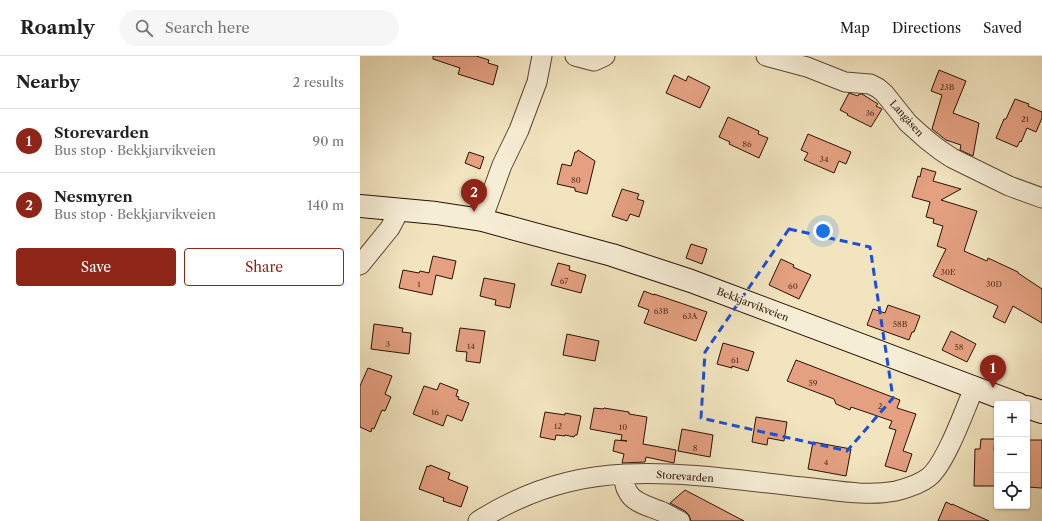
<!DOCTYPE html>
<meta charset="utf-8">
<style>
:root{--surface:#fff;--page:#f6f6f6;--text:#202124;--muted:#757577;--line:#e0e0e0;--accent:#8f2418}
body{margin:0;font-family:"Libre Caslon Text",serif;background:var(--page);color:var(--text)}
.controls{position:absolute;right:12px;bottom:12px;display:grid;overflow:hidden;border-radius:4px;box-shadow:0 1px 3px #0004}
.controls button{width:36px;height:36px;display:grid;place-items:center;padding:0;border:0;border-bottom:1px solid var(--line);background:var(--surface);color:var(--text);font:20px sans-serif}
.you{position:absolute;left:463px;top:175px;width:14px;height:14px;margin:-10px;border:3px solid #fff;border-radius:50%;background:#1a73e8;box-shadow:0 0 0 6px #1a73e833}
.badge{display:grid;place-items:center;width:26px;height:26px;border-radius:50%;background:var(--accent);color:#fff;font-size:13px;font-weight:700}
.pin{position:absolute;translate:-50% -33px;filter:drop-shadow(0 1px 2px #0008)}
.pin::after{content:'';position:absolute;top:21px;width:14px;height:12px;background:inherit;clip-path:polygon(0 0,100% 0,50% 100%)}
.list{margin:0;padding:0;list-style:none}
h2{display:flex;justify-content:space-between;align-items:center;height:52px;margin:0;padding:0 16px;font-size:17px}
h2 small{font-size:13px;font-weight:400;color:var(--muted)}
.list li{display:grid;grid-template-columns:26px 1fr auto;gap:12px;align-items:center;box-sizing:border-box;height:64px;padding:0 16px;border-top:1px solid var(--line)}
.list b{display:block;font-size:15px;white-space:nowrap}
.list p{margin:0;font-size:13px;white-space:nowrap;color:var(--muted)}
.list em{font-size:13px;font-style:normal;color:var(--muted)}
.actions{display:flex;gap:8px;padding:12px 16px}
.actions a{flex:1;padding:9px 0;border:1px solid var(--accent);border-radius:4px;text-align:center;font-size:14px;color:var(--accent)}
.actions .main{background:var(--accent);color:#fff}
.icon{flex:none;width:22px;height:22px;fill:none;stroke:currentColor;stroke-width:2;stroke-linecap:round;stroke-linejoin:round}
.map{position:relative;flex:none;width:682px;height:465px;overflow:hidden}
header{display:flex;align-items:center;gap:24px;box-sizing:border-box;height:56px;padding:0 20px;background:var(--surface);border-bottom:1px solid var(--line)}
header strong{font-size:19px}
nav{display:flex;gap:22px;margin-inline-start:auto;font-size:14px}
.search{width:280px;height:36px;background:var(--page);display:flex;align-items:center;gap:10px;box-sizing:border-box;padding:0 14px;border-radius:22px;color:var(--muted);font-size:15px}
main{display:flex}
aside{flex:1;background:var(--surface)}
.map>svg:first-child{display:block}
.building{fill:#e4a081;stroke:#2b1104}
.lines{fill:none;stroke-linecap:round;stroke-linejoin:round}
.street-casing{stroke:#5c4633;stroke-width:21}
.secondary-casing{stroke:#2b1104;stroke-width:24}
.street{stroke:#f6edd5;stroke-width:19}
.secondary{stroke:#f6edd5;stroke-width:22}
.marked{fill:none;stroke:#1d4ed8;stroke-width:3;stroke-dasharray:8 5;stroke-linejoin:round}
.labels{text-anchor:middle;stroke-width:3;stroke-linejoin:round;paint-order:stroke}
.number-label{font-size:8px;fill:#593523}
.street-label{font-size:10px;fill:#2b1104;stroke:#f6edd5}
</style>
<header>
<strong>Roamly</strong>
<div class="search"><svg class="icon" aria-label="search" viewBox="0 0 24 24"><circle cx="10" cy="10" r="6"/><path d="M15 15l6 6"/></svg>Search here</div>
<nav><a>Map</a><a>Directions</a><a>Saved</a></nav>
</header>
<main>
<aside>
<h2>Nearby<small>2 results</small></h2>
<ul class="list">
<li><span class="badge">1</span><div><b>Storevarden</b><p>Bus stop · Bekkjarvikveien</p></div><em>90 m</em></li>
<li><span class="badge">2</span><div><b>Nesmyren</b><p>Bus stop · Bekkjarvikveien</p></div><em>140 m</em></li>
</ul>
<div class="actions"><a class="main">Save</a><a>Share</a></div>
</aside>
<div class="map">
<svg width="682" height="465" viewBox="0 0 682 465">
<rect width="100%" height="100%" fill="#f1e4bf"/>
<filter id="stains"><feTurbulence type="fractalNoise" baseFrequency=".005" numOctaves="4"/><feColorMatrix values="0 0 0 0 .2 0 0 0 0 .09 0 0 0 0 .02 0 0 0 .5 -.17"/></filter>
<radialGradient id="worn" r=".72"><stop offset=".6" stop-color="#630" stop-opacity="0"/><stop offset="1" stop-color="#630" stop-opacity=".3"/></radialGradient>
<path class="building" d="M 73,0 L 116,0 L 129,4 L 128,7 L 138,10 L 133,29 L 98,18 L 100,12 L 73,3 Z
M 579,14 L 606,25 L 593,57 L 619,67 L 613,100 L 600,94 L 601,89 L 586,84 L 572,73 L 582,39 L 571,35 Z
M 314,19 L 326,25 L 328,20 L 350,31 L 340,52 L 306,37 Z
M 489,37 L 498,40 L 499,38 L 502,38 L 518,48 L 516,50 L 522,53 L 511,71 L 487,59 L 488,58 L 480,54 Z
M 655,43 L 669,48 L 668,50 L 682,56 L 682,62 L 676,76 L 667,72 L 661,86 L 660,85 L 657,91 L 636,82 L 644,63 L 646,63 Z
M 368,61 L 399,75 L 398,78 L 408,82 L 399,102 L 369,88 L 370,86 L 359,81 Z
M 448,78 L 491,96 L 486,108 L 479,105 L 474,117 L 444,104 L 448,97 L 441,94 Z
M 218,94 L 235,105 L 227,138 L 215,135 L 215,132 L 197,128 L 202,108 L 211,110 L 215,96 L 217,96 Z
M 109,96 L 124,101 L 120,113 L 105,107 Z
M 562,112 L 576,116 L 573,125 L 601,133 L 581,144 L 617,155 L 604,195 L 627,205 L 628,202 L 658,216 L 658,217 L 682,233 L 682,267 L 653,250 L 645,267 L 633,261 L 638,250 L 573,220 L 586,193 L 577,190 L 583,170 L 573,167 L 574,163 L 566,161 L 570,146 L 552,141 L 558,120 L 560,121 Z
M 262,133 L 279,138 L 277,143 L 284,145 L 279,161 L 270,158 L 267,165 L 252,160 Z
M 331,188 L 347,193 L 342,208 L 326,202 Z
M 73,200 L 96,205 L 92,223 L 76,219 L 72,239 L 39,232 L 43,214 L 59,217 L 60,215 L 69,217 Z
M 421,203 L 434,209 L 433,211 L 451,219 L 439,243 L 409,229 Z
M 198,207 L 210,210 L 209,214 L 226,219 L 221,237 L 191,229 Z
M 124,222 L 155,228 L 150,252 L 135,249 L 136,244 L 120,240 Z
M 284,235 L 294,239 L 294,238 L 347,256 L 336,285 L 284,267 L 289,254 L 278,250 Z
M 528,249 L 560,260 L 554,276 L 552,276 L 549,284 L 507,269 L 513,253 L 525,257 Z
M 14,268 L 43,272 L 42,276 L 51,277 L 49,298 L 11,293 Z
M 100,272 L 125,275 L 120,307 L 106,305 L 107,296 L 96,295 Z
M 591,275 L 616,288 L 607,306 L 582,294 Z
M 207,278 L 239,285 L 235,305 L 203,299 Z
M 363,287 L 394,296 L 388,315 L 372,310 L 372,312 L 357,308 Z
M 436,304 L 540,344 L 537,352 L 556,358 L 543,395 L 552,398 L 546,416 L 525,410 L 536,374 L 529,372 L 532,365 L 491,351 L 490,354 L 476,348 L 474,343 L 427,325 Z
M 8,312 L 32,320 L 25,338 L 31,341 L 25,355 L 22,354 L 14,373 L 12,372 L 11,376 L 0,371 L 0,330 Z
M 80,327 L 98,334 L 96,340 L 99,341 L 98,343 L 109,347 L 102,365 L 87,359 L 83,370 L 53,358 L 64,330 L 77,334 Z
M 234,352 L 243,353 L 244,352 L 269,356 L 269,358 L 287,361 L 283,388 L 316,394 L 314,407 L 286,401 L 285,406 L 262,407 L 264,398 L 253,395 L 255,384 L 267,385 L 261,384 L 262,379 L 230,373 Z
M 185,356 L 205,359 L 205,357 L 221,360 L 217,379 L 215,379 L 214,381 L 205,379 L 205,380 L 196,379 L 195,384 L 180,381 Z
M 396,361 L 427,366 L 424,385 L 408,382 L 407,389 L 392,386 Z
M 322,373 L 353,379 L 350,401 L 318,395 Z
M 621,383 L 635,383 L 634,394 L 637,394 L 637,430 L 614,430 L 615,393 L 620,393 Z
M 669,384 L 682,384 L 682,432 L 667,431 L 667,395 L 669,395 Z
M 453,386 L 491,393 L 486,420 L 448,413 Z
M 70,409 L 90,417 L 88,423 L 108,431 L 101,451 L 83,445 L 84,442 L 59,433 L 67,410 L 69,411 Z
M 325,434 L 384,465 L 331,465 L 329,459 L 325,455 L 310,447 Z
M 586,446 L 592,449 L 592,448 L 629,465 L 578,465 Z"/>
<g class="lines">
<g class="street-casing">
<path id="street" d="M 215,0 L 234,5 L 245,0
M 406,0 L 447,11 L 485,26 L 510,28 L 518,32 L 524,37 L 548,67 L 567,84 L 580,94 L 592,102 L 649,130 L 682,142
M 122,164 L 142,109 L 159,74 L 177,26 L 182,0
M 0,209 L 30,172 L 40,153
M 264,418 C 264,424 264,430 268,436 C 274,448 292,451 303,456 C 309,459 314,462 320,465
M 118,465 C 162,437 213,420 266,418 C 323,415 386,425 443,431 C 474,434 506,441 536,435 C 548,432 560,428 569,421 C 586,407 605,353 614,332"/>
</g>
<g class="secondary-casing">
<path id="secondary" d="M 0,150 L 76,157 L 122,164 L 252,199 L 331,225 L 658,348
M 667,351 L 682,356"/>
</g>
<use href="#street" class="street"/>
<use href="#secondary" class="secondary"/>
</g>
<path class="marked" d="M 429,173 L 510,191 L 533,342 L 487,395 L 341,362 L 345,296 Z"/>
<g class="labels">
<g class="number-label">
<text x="587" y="34">23B</text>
<text x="510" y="60">36</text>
<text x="665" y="66">21</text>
<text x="387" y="91">86</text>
<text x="464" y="106">34</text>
<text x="216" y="127">80</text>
<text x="588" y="219">30E</text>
<text x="204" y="228">67</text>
<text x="59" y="231">1</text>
<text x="634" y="231">30D</text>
<text x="433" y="233">60</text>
<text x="301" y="258">63B</text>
<text x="330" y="263">63A</text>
<text x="540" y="271">58B</text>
<text x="28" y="291">3</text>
<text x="111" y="293">14</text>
<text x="599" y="294">58</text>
<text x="375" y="307">61</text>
<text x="453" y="330">59</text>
<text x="520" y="353">2</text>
<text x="75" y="359">16</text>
<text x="198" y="373">12</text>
<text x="263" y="374">10</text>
<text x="335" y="395">8</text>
<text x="466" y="409">4</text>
</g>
<g class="street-label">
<text transform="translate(547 62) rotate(48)" y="4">Langåsen</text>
<text transform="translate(393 248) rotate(21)" y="4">Bekkjarvikveien</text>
<text transform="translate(325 420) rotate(4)" y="4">Storevarden</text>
</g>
</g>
<rect width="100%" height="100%" filter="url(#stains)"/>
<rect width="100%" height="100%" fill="url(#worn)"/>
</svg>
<div class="controls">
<button>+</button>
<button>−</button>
<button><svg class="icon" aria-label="locate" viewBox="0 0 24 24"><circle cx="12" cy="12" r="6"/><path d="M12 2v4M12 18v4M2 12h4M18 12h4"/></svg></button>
</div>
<div class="you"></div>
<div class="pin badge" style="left:633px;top:332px">1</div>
<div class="pin badge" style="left:114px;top:156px">2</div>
</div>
</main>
